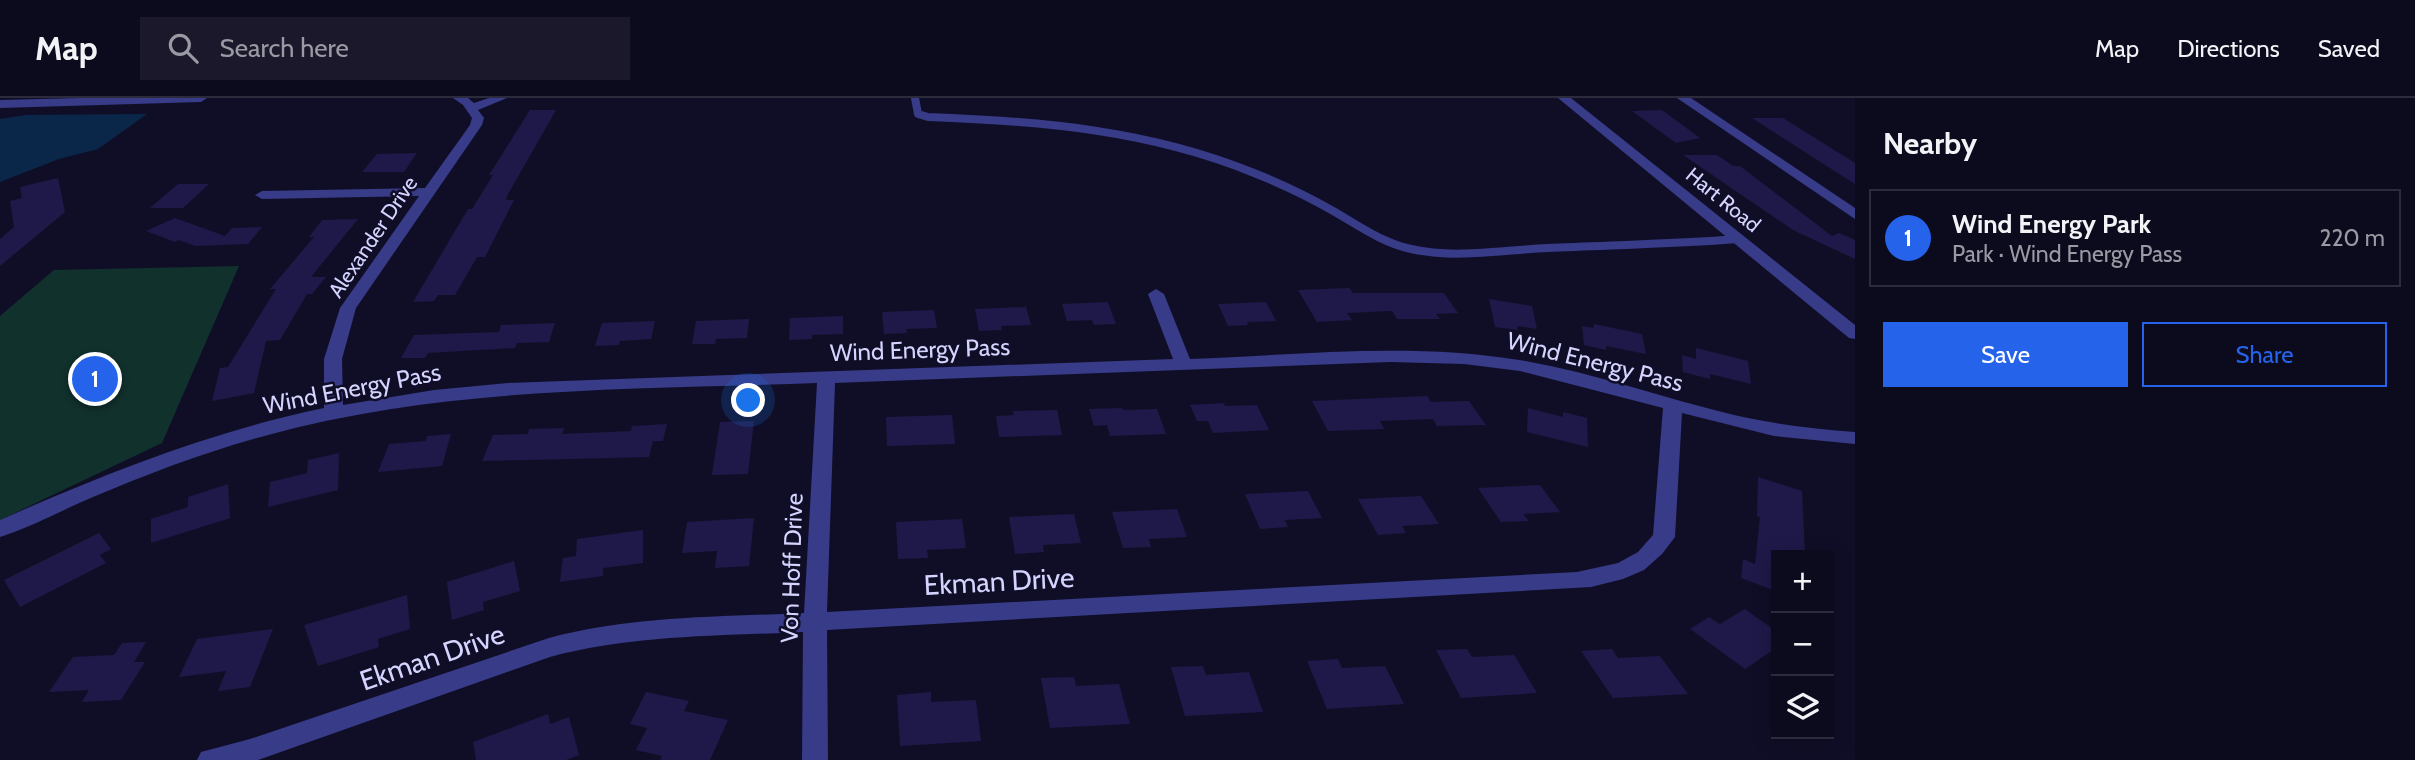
<!DOCTYPE html>
<meta charset="utf-8">
<style>
:root{--surface:#0c0a1d;--page:#1a182a;--text:#f1f3f6;--muted:#9a9aa4;--line:#2c2b3b;--accent:#2563eb}
body{margin:0;font-family:Cabin,sans-serif;background:var(--page);color:var(--text)}
.controls{position:absolute;right:21px;bottom:21px;display:grid;overflow:hidden;border-radius:0px;box-shadow:0 4px 18px #0003}
.controls button{width:63px;height:63px;display:grid;place-items:center;padding:0;border:0;border-bottom:2px solid var(--line);background:var(--surface);color:var(--text);font:35px sans-serif}
.you{position:absolute;left:749px;top:303px;width:24px;height:24px;margin:-18px;border:5px solid #fff;border-radius:50%;background:#1a73e8;box-shadow:0 0 0 10px #1a73e833}
.badge{display:grid;place-items:center;width:46px;height:46px;border-radius:50%;background:var(--accent);color:#fff;font-size:23px;font-weight:700}
.pin{position:absolute;translate:-50% -50%;border:4px solid #fff;box-shadow:0 2px 7px #0006}
.list{margin:0;padding:0;list-style:none}
h2{display:flex;justify-content:space-between;align-items:center;height:91px;margin:0;padding:0 28px;font-size:30px}
h2 small{font-size:23px;font-weight:400;color:var(--muted)}
.list li{display:grid;grid-template-columns:46px 1fr auto;gap:21px;align-items:center;box-sizing:border-box;height:98px;margin:0 14px 14px;padding:0 14px;border:2px solid var(--line);border-radius:0px}
.list b{display:block;font-size:26px;white-space:nowrap}
.list p{margin:0;font-size:23px;white-space:nowrap;color:var(--muted)}
.list em{font-size:23px;font-style:normal;color:var(--muted)}
.actions{display:flex;gap:14px;padding:21px 28px}
.actions a{flex:1;padding:16px 0;border:2px solid var(--accent);border-radius:0px;text-align:center;font-size:24px;color:var(--accent)}
.actions .main{background:var(--accent);color:#fff}
.icon{flex:none;width:38px;height:38px;fill:none;stroke:currentColor;stroke-width:2;stroke-linecap:round;stroke-linejoin:round}
.map{position:relative;flex:none;width:1855px;height:662px;overflow:hidden}
header{display:flex;align-items:center;gap:42px;box-sizing:border-box;height:98px;padding:0 35px;background:var(--surface);border-bottom:2px solid var(--line)}
header strong{font-size:33px}
nav{display:flex;gap:38px;margin-inline-start:auto;font-size:24px}
.search{width:490px;height:63px;background:var(--page);display:flex;align-items:center;gap:18px;box-sizing:border-box;padding:0 24px;border-radius:0px;color:var(--muted);font-size:26px}
main{display:flex}
aside{flex:1;background:var(--surface)}
.map>svg:first-child{display:block}
.green{fill:#11312d}
.water{fill:#0a274a}
.building{fill:#1e1948}
.lines{fill:none;stroke-linecap:round;stroke-linejoin:round}
.service{stroke:#373b88;stroke-width:8}
.minor{fill:#373b88;fill-rule:evenodd}
.tertiary{fill:#373b88;fill-rule:evenodd}
.labels{text-anchor:middle;stroke-width:5;stroke-linejoin:round;paint-order:stroke}
.far-street-label{font-size:21px;fill:#d5d4ff;stroke:#100e27}
.street-label{font-size:24px;fill:#d5d4ff;stroke:#100e27}
.near-street-label{font-size:28px;fill:#d5d4ff;stroke:#100e27}
</style>
<header>
<strong>Map</strong>
<div class="search"><svg class="icon" aria-label="search" viewBox="0 0 24 24"><circle cx="10" cy="10" r="6"/><path d="M15 15l6 6"/></svg>Search here</div>
<nav><a>Map</a><a>Directions</a><a>Saved</a></nav>
</header>
<main>
<div class="map">
<svg width="1855" height="662" viewBox="0 0 1855 662">
<rect width="100%" height="100%" fill="#100e27"/>
<path class="green" d="M 239,168 L 162,345 L 0,422 L 0,218 L 54,172 Z"/>
<path class="water" d="M 147,16 L 98,51 L 59,61 L 0,84 L 0,21 L 26,17 Z"/>
<path class="building" d="M 530,12 L 556,12 L 507,98 L 506,102 L 514,102 L 485,159 L 477,159 L 455,197 L 438,197 L 434,203 L 413,204 L 468,111 L 472,111 L 493,77 L 489,77 Z
M 1662,12 L 1700,40 L 1676,45 L 1632,13 Z
M 1752,20 L 1783,20 L 1855,65 L 1855,86 Z
M 417,55 L 404,74 L 362,74 L 377,56 Z
M 1683,57 L 1717,57 L 1733,68 L 1740,68 L 1832,138 L 1839,135 L 1855,142 L 1855,161 L 1793,132 Z
M 58,80 L 65,114 L 0,168 L 0,141 L 14,129 L 10,103 L 22,100 L 20,89 Z
M 178,86 L 209,86 L 183,110 L 150,110 Z
M 175,120 L 225,138 L 232,130 L 262,129 L 248,146 L 195,148 L 179,142 L 175,144 L 146,133 Z
M 358,121 L 311,179 L 326,179 L 312,196 L 307,196 L 280,242 L 266,243 L 254,295 L 212,303 L 220,270 L 228,269 L 276,191 L 270,191 L 314,139 L 309,139 L 322,122 Z
M 1349,190 L 1353,195 L 1444,195 L 1458,215 L 1436,216 L 1440,221 L 1397,221 L 1392,213 L 1347,215 L 1352,222 L 1317,224 L 1298,192 Z
M 1489,201 L 1532,208 L 1537,231 L 1517,228 L 1518,232 L 1495,229 Z
M 1108,204 L 1116,226 L 1094,227 L 1092,222 L 1067,223 L 1062,206 Z
M 1266,204 L 1276,223 L 1247,224 L 1248,227 L 1228,228 L 1218,206 Z
M 1026,209 L 1031,227 L 1001,228 L 1002,232 L 979,233 L 975,211 Z
M 934,212 L 937,230 L 906,231 L 907,235 L 884,236 L 882,214 Z
M 843,218 L 843,236 L 812,237 L 812,241 L 789,242 L 790,220 Z
M 749,221 L 747,240 L 716,241 L 715,246 L 692,246 L 696,223 Z
M 655,223 L 651,241 L 620,243 L 619,247 L 595,248 L 602,225 Z
M 555,225 L 549,244 L 517,245 L 515,250 L 428,255 L 425,260 L 401,260 L 414,237 L 499,234 L 501,227 Z
M 1594,226 L 1642,236 L 1646,256 L 1606,248 L 1606,252 L 1584,247 L 1582,228 L 1594,230 Z
M 1696,250 L 1748,263 L 1751,286 L 1710,276 L 1710,281 L 1683,274 L 1682,257 L 1696,261 Z
M 1427,298 L 1431,304 L 1469,303 L 1486,327 L 1437,328 L 1433,321 L 1380,323 L 1384,331 L 1328,333 L 1312,303 Z
M 1224,305 L 1225,308 L 1257,307 L 1269,332 L 1213,335 L 1208,323 L 1197,323 L 1190,307 Z
M 1122,310 L 1123,312 L 1157,311 L 1166,336 L 1110,338 L 1107,327 L 1094,328 L 1089,311 Z
M 1528,310 L 1563,319 L 1563,314 L 1587,320 L 1588,349 L 1527,334 Z
M 1057,312 L 1062,337 L 999,339 L 996,318 L 1014,317 L 1013,313 Z
M 952,317 L 955,346 L 887,348 L 886,319 Z
M 754,323 L 748,376 L 712,377 L 720,324 Z
M 667,326 L 663,343 L 653,343 L 649,359 L 482,363 L 493,337 L 528,336 L 529,331 L 564,330 L 562,336 L 631,333 L 632,328 Z
M 451,336 L 442,368 L 378,374 L 389,346 L 426,343 L 427,338 Z
M 339,355 L 338,392 L 268,409 L 270,384 L 307,375 L 308,362 Z
M 1758,379 L 1802,393 L 1805,457 L 1776,457 L 1776,493 L 1741,480 L 1743,461 L 1755,466 L 1760,419 L 1757,418 Z
M 228,386 L 230,420 L 151,445 L 151,421 L 188,409 L 188,399 Z
M 1540,387 L 1560,414 L 1523,416 L 1529,423 L 1501,424 L 1478,390 Z
M 1308,393 L 1322,420 L 1285,422 L 1288,429 L 1260,431 L 1245,396 Z
M 1421,398 L 1439,426 L 1402,428 L 1406,435 L 1378,437 L 1358,401 Z
M 1177,411 L 1187,439 L 1149,441 L 1151,449 L 1123,450 L 1112,414 Z
M 1074,416 L 1081,445 L 1043,447 L 1044,454 L 1015,456 L 1009,419 Z
M 754,420 L 749,468 L 715,470 L 717,453 L 682,455 L 687,424 Z
M 962,421 L 966,450 L 927,452 L 928,460 L 898,461 L 896,424 Z
M 643,432 L 643,465 L 603,470 L 603,478 L 560,484 L 563,460 L 576,458 L 577,441 Z
M 99,435 L 111,451 L 100,457 L 106,465 L 20,509 L 4,482 Z
M 514,463 L 520,493 L 483,504 L 484,512 L 452,522 L 447,484 Z
M 407,497 L 410,531 L 378,541 L 379,549 L 318,568 L 304,527 Z
M 1745,511 L 1776,533 L 1776,550 L 1745,571 L 1690,531 L 1709,519 L 1720,526 Z
M 273,531 L 250,589 L 218,593 L 226,573 L 179,579 L 197,541 Z
M 146,544 L 134,564 L 145,564 L 121,602 L 82,604 L 89,592 L 49,594 L 73,559 L 114,557 L 122,545 Z
M 1467,551 L 1472,559 L 1514,557 L 1537,595 L 1461,600 L 1436,552 Z
M 1612,551 L 1618,560 L 1660,558 L 1688,596 L 1613,600 L 1581,553 Z
M 1338,561 L 1342,570 L 1385,568 L 1404,606 L 1327,611 L 1307,563 Z
M 1203,568 L 1206,577 L 1249,574 L 1263,614 L 1185,618 L 1171,569 Z
M 1074,579 L 1076,588 L 1119,586 L 1130,626 L 1050,630 L 1041,580 Z
M 646,594 L 689,603 L 684,613 L 728,622 L 710,662 L 660,662 L 662,658 L 636,652 L 647,630 L 630,626 Z
M 931,594 L 931,604 L 976,602 L 981,643 L 900,648 L 897,597 Z
M 548,616 L 550,626 L 569,619 L 579,657 L 566,662 L 476,662 L 473,644 Z"/>
<g class="lines">
<path class="service" d="M 915,0 L 918,16 L 928,19 C 1040,23 1149,32 1254,75 C 1282,86 1309,99 1335,114 C 1359,128 1383,145 1411,151 C 1455,161 1503,152 1548,150 C 1611,147 1675,146 1738,141"/>
<path class="minor" d="M 79,0 L 207,0 L 201,4 L 0,10 L 0,2 Z
M 453,0 L 468,0 L 474,5 L 489,0 L 507,0 L 478,12 L 484,20 L 482,27 L 356,210 L 342,261 L 343,307 L 434,292 L 508,285 L 1173,261 L 1148,196 L 1156,191 L 1164,196 L 1190,261 C 1298,257 1411,244 1519,262 C 1592,274 1662,300 1734,317 C 1774,326 1814,331 1855,334 L 1855,346 L 1774,338 L 1682,315 L 1675,439 L 1662,456 L 1644,472 L 1623,481 L 1591,489 L 827,532 L 828,662 L 802,662 L 803,534 C 719,538 632,537 550,559 L 258,662 L 197,662 L 201,654 L 250,641 L 549,540 C 632,518 719,519 804,515 L 817,285 C 633,292 447,288 268,337 C 208,353 150,375 93,399 C 62,412 32,429 0,439 L 0,422 C 104,376 212,333 324,310 L 324,261 L 340,210 L 419,98 L 262,101 L 255,97 L 262,93 L 425,90 L 470,27 L 472,20 L 463,7 ZM 1390,264 L 1464,266 L 1520,273 L 1663,310 L 1653,437 L 1638,454 L 1618,465 L 1577,474 L 827,514 L 835,285 Z
M 1677,0 L 1691,0 L 1855,110 L 1855,121 Z"/>
<path class="tertiary" d="M 1558,0 L 1571,0 L 1855,227 L 1855,241 L 1849,240 Z"/>
</g>
<g class="labels">
<g class="far-street-label">
<text transform="translate(1723 102) rotate(39)" y="7">Hart Road</text>
<text transform="translate(373 139) rotate(-56)" y="7">Alexander Drive</text>
</g>
<g class="street-label">
<text transform="translate(920 252) rotate(-2)" y="8">Wind Energy Pass</text>
<text transform="translate(1595 264) rotate(14)" y="8">Wind Energy Pass</text>
<text transform="translate(352 291) rotate(-11)" y="8">Wind Energy Pass</text>
<text transform="translate(792 470) rotate(-88)" y="8">Von Hoff Drive</text>
</g>
<g class="near-street-label">
<text transform="translate(999 483) rotate(-3)" y="10">Ekman Drive</text>
<text transform="translate(432 559) rotate(-19)" y="10">Ekman Drive</text>
</g>
</g>
</svg>
<div class="controls">
<button>+</button>
<button>−</button>
<button><svg class="icon" aria-label="layers" viewBox="0 0 24 24"><path d="M12 4l9 5-9 5-9-5zM3 14l9 5 9-5"/></svg></button>
</div>
<div class="you"></div>
<div class="pin badge" style="left:95px;top:281px">1</div>
</div>
<aside>
<h2>Nearby<small></small></h2>
<ul class="list">
<li><span class="badge">1</span><div><b>Wind Energy Park</b><p>Park · Wind Energy Pass</p></div><em>220 m</em></li>
</ul>
<div class="actions"><a class="main">Save</a><a>Share</a></div>
</aside>
</main>
